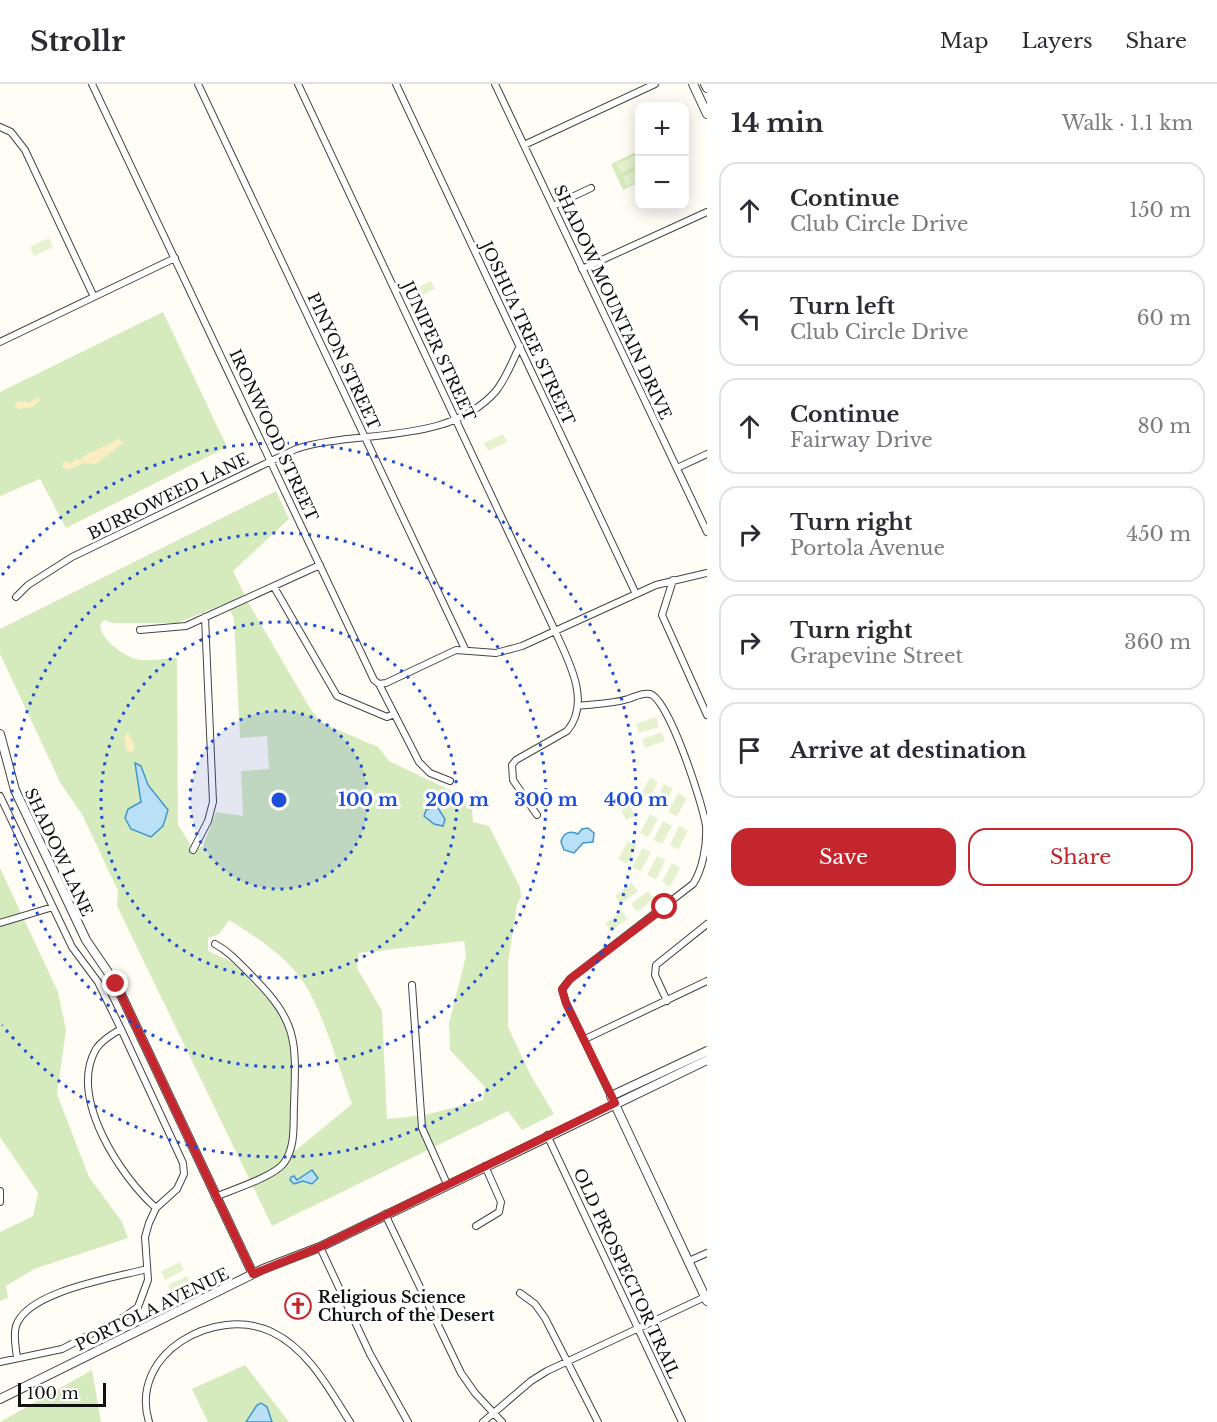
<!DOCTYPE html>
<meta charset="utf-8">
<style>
:root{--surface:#fff;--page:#f7f7f7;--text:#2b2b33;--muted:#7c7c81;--line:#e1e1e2;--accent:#c4262e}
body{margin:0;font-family:"Libre Baskerville",serif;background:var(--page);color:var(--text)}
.controls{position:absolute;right:18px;top:18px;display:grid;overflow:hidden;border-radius:12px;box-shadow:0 3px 15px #0003}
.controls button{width:54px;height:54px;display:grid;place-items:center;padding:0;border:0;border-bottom:2px solid var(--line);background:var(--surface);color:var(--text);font:30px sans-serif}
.scale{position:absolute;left:18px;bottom:15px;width:88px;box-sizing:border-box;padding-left:6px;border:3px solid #111;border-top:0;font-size:16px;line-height:21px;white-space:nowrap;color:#111;-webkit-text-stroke:4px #fff;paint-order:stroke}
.stop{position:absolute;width:18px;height:18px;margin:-14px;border:4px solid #c4262e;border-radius:50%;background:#fff}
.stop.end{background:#c4262e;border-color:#fff;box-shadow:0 2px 6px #0008}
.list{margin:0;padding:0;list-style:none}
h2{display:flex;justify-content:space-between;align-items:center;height:78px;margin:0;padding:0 24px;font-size:26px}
h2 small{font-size:20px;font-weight:400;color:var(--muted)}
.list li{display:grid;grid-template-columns:39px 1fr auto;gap:18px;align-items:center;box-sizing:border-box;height:96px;margin:0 12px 12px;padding:0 12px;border:2px solid var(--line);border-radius:18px}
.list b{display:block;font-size:22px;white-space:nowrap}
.list p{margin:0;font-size:20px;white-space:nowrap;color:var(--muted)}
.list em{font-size:20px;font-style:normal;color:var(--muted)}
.actions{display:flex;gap:12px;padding:18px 24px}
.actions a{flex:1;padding:14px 0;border:2px solid var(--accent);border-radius:18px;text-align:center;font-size:21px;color:var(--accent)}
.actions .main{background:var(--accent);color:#fff}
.icon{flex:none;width:33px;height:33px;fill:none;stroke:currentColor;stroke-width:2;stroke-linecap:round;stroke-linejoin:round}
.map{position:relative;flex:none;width:707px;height:1338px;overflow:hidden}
header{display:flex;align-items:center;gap:36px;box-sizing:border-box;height:84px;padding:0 30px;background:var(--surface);border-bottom:2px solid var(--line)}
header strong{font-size:28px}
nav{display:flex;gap:33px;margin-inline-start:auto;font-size:21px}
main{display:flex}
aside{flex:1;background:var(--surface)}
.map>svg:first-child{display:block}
.green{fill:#d5ebbd;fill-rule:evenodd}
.sand{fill:#fbeec1}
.pitch{fill:#e6f2cf}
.water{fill:#b9e0f7;stroke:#3f96cf;stroke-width:1.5}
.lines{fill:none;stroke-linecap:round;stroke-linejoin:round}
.minor-casing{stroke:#444;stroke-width:8}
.tertiary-casing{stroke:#444;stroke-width:10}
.minor{stroke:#fff;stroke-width:6}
.tertiary{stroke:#fff;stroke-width:8}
.route{stroke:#c4262e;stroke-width:8}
.ring{fill:none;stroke:#1d4ed8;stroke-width:3;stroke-dasharray:3 6}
.labels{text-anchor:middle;stroke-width:6;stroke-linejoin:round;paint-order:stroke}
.street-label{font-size:16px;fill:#111;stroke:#fff}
.poi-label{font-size:16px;font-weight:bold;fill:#111;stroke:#fff;text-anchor:start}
.centre{fill:#1d4ed8;stroke:#fff;stroke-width:3}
.ring-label{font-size:18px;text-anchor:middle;font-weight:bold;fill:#1d4ed8;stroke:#fff;stroke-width:6;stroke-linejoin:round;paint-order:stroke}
</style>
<header>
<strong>Strollr</strong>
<nav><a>Map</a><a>Layers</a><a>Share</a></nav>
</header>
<main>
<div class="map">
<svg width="707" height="1338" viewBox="0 0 707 1338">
<rect width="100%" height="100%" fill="#fffdf5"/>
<path class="green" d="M 638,67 L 639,98 L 623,106 L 611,80 Z
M 163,228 L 227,363 L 66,444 L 40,395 L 0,412 L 0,308 Z
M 276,407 L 289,435 L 233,487 L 249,520 L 311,626 L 322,639 L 378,663 L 389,677 L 460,711 L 472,724 L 473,738 L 489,742 L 520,803 L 521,813 L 517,821 L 508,878 L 508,943 L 530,990 L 554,1030 L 522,1046 L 508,1027 L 272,1142 L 117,822 L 118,807 L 82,730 L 61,700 L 0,570 L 0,545 ZM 227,519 L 234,535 L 240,654 L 267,652 L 269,685 L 241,687 L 243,732 L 216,728 L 203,762 L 194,766 L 178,741 L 177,574 C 165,574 144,579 133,574 C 120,569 101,555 100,541 L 104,536 L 113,539 L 177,539 ZM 229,836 C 254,852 284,870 301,895 C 322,923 339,985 352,1020 L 295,1067 L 291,1063 L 292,972 L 286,943 L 272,920 L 234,879 L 208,867 L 208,854 L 219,850 ZM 464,857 L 466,872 L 449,939 L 450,966 L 485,1003 L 483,1016 L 425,1031 L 387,1035 L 382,927 L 357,884 L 359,869 Z
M 0,784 L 58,908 L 66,946 L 57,1010 L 89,1093 L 122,1138 L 128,1154 L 34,1185 L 6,1202 L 8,1214 L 0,1217 L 0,1148 L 33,1132 L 38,1109 L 0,1053 Z
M 245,1281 L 289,1338 L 208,1338 L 192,1305 Z
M 92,1286 L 101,1338 L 0,1338 Z"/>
<path class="sand" d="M 39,312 L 40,317 L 32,323 L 18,325 L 15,322 L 17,317 L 30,318 Z
M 118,354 L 123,359 L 96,380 L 84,379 L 69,386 L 62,383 L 64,377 L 71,379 L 76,375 L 81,376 C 87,366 109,364 118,354 Z
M 128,648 L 135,663 L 132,668 L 127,667 L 124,654 Z"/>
<path class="pitch" d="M 636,71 L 639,80 L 621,89 L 616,80 Z
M 639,85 L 639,96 L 627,102 L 623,93 Z
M 49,154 L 53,163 L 34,172 L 30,163 Z
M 431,197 L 435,205 L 416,215 L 412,206 Z
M 503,350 L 507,358 L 488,367 L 484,359 Z
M 656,633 L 659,643 L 639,649 L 636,640 Z
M 662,648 L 665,657 L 645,664 L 642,655 Z
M 650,693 L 658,698 L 649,716 L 640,712 Z
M 664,700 L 673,705 L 663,724 L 655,719 Z
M 678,709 L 687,714 L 677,732 L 668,728 Z
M 626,713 L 635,732 L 626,736 L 617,717 Z
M 650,730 L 658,735 L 648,753 L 640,749 Z
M 663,737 L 672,742 L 662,760 L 653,756 Z
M 679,742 L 688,747 L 678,766 L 670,761 Z
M 628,757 L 637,761 L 627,780 L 618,775 Z
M 642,764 L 651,768 L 641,787 L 632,783 Z
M 657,772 L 666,776 L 656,795 L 647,791 Z
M 672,779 L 680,784 L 670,803 L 662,798 Z
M 632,799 L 638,807 L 621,820 L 615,812 Z
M 648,807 L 654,815 L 637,828 L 631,820 Z
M 622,827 L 628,835 L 611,847 L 605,840 Z
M 180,1178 L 184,1186 L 165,1196 L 161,1187 Z
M 187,1192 L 191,1201 L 172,1210 L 168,1201 Z"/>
<path class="water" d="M 135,679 L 141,682 L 148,701 L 168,726 L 163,742 L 151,753 L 131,745 L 125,734 L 128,725 L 141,718 Z
M 436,721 L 445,735 L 443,742 L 434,740 L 424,732 L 426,726 Z
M 588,744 L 594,749 L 593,758 L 583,759 L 574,769 L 564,766 L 561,758 C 563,749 570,746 578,750 L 582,745 Z
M 312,1086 L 318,1094 L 312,1100 L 303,1097 L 294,1100 L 290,1096 L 291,1093 L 294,1092 L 297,1096 Z
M 261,1319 L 267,1323 L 272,1338 L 246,1338 L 257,1321 Z"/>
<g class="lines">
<g class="minor-casing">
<path id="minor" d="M 92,0 L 374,596 L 379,600 L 419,678 L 430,689 L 450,697
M 198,0 L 465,565
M 298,0 L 555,547 C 568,576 592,618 567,647 L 516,676 L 512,681 L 513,696 L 537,731
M 396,0 L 636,510
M 495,0 L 707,448
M 0,43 L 11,48 L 25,66 L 94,213
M 524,61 L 655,0
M 553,122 L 591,104
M 582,185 L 707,128
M 0,258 L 175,174
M 677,384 L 707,370
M 673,496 L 662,531 L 707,631
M 274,503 L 337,612 L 387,633 L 394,630
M 16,513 L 28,501 L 72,473 L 296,365 C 357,345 448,362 496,307 C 507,293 512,277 520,262
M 140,546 L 186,542 L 320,481
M 379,600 L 386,599 L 456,566 L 496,569 L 522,562 L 656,501 L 707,489
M 578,622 C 594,620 612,620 628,615 C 635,613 642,608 650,610 C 669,615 703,721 706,742 C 707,760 703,785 693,800 L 570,895 L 562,905 L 566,919 L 611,1012
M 0,712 L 72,863 L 98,898 L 121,945 L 183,1079 L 184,1090 L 177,1105 L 156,1124 L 149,1139 L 145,1153 L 148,1196 L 138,1223 L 124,1233 L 62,1265 L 0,1278
M 193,766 L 208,737 L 213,718 L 205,533
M 0,839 L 53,823
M 215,860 C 230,868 241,881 253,893 C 299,939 296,959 294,1021 C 293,1041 296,1062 284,1079 C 275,1092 232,1106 215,1113
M 412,901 L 422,1044 L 447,1100
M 667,917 L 655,891 L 656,881 L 707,840
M 121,945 C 112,950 102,956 96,965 C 68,1014 121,1093 156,1124
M 585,955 L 707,897
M 547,1051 L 682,1338
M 0,1107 L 0,1118
M 385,1130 L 461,1289 L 475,1309 L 502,1338
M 476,1142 L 499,1128 L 501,1118 L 485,1082
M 320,1163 L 370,1270 L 408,1338
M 689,1177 L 707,1169
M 520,1209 L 535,1220 L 545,1234 L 598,1338
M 17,1274 C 16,1264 13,1252 16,1242 C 27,1207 114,1194 147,1185
M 149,1338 C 128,1269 216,1221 272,1248 C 309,1266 329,1305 350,1338
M 483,1338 L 531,1297 L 547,1287 L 705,1213"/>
</g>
<g class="tertiary-casing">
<path id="tertiary" d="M 693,0 L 707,30
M 705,0 L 707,4
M 0,650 L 15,706 L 86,856 L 116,900 L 253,1190
M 707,967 L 611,1012 L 707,1217
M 0,1315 L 263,1185 L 320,1163 L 707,976"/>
</g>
<use href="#minor" class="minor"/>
<use href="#tertiary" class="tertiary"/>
</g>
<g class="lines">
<path class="route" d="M 116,900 L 253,1190 L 320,1163 L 615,1019 L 566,919 L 562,906 L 570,895 L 665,823"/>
</g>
<circle cx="279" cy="716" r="89" fill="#1d4ed8" fill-opacity=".12"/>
<g class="ring">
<circle cx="279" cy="716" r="89"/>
<circle cx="279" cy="716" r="178"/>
<circle cx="279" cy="716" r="267"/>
<path d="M2 491A357 357 0 1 1 2 941"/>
</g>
<defs>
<g id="church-ring" transform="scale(1.35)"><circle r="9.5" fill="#fff" stroke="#c4262e" stroke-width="1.5"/><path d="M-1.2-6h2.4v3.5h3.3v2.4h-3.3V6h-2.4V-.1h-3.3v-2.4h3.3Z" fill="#c4262e"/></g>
</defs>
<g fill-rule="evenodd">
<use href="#church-ring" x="298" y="1222"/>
</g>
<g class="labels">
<g class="street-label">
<text transform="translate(613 218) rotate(65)" y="6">SHADOW MOUNTAIN DRIVE</text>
<text transform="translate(528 249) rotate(65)" y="6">JOSHUA TREE STREET</text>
<text transform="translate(439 267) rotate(65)" y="6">JUNIPER STREET</text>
<text transform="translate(344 277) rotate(65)" y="6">PINYON STREET</text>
<text transform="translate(274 351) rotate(65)" y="6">IRONWOOD STREET</text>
<text transform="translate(168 412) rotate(-26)" y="6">BURROWEED LANE</text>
<text transform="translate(59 768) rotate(65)" y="6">SHADOW LANE</text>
<text transform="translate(627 1189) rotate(65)" y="6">OLD PROSPECTOR TRAIL</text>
<text transform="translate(152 1225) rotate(-26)" y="6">PORTOLA AVENUE</text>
</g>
<g class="poi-label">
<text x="318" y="1219">Religious Science<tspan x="318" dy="18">Church of the Desert</tspan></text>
</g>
</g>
<circle cx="279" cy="716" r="9" class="centre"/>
<g class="ring-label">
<text x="368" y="722">100 m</text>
<text x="457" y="722">200 m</text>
<text x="546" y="722">300 m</text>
<text x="636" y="722">400 m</text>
</g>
</svg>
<div class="controls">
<button>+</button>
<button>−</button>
</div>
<div class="scale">100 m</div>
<div class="stop" style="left:665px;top:823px"></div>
<div class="stop end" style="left:116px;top:900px"></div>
</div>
<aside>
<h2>14 min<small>Walk · 1.1 km</small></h2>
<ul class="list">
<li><svg class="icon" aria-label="ahead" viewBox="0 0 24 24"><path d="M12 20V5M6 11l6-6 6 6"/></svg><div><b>Continue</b><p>Club Circle Drive</p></div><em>150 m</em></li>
<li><svg class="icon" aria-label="left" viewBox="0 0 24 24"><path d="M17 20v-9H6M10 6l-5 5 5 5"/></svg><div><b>Turn left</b><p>Club Circle Drive</p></div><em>60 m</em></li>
<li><svg class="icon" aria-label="ahead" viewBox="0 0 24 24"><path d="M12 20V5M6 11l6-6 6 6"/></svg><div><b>Continue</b><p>Fairway Drive</p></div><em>80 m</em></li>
<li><svg class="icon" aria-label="right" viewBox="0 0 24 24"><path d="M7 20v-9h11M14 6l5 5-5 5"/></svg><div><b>Turn right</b><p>Portola Avenue</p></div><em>450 m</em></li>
<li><svg class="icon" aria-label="right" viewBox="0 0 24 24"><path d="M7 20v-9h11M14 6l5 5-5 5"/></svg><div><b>Turn right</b><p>Grapevine Street</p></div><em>360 m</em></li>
<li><svg class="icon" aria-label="arrive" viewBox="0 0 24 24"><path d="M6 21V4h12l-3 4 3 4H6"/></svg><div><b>Arrive at destination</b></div></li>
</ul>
<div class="actions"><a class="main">Save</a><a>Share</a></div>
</aside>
</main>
